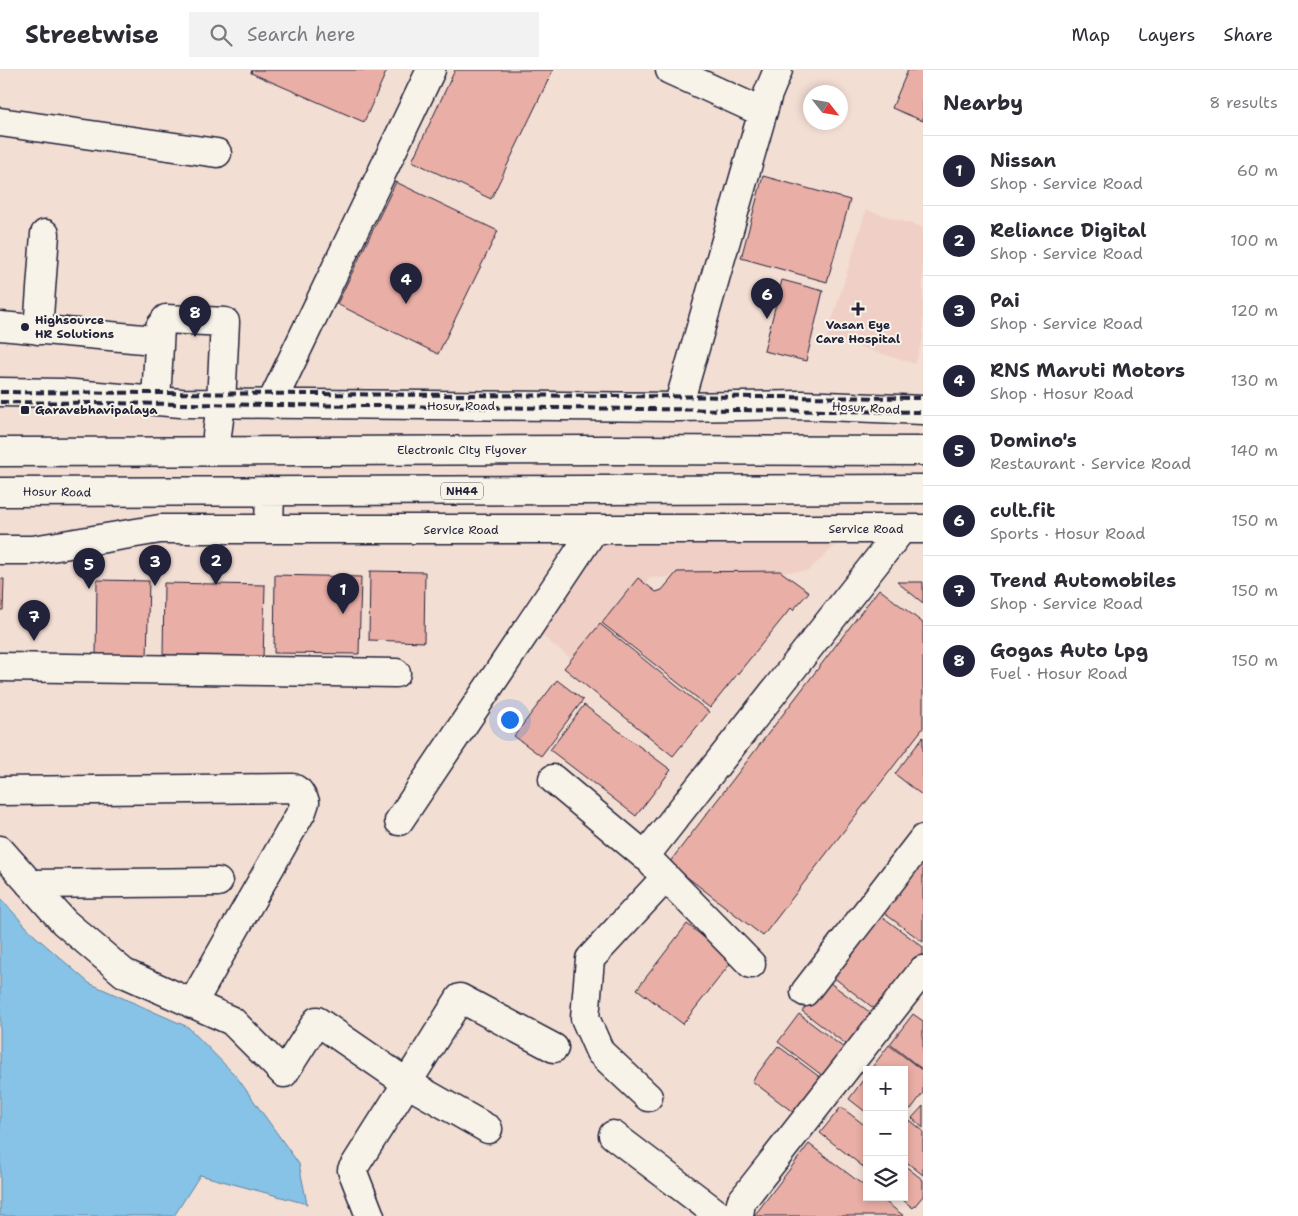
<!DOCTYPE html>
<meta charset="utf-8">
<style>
:root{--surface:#fff;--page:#f2f2f3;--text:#2b2b33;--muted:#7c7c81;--line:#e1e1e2;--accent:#22223b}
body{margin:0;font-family:"Shantell Sans",sans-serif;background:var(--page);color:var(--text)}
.controls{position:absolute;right:15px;bottom:15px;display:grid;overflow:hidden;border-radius:0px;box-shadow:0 2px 8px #0003}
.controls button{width:45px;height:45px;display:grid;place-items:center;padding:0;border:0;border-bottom:1px solid var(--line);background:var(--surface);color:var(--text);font:25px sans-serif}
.compass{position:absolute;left:803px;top:15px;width:45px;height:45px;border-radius:50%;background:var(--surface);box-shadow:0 2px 8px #0003;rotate:121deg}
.you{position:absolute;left:509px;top:649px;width:18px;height:18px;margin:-12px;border:4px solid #fff;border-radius:50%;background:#1a73e8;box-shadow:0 0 0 8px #1a73e833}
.badge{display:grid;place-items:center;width:32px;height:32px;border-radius:50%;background:var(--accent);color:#fff;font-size:16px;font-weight:700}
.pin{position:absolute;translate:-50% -41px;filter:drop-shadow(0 1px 2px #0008)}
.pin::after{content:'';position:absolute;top:26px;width:18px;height:15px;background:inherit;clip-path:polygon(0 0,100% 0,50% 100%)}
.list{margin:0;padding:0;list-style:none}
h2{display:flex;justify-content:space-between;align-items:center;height:65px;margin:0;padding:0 20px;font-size:21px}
h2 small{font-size:16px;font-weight:400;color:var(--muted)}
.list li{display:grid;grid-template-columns:32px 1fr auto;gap:15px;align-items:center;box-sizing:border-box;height:70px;padding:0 20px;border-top:1px solid var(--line)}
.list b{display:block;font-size:19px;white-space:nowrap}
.list p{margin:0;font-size:16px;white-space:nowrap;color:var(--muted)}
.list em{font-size:16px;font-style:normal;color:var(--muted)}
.icon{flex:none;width:28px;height:28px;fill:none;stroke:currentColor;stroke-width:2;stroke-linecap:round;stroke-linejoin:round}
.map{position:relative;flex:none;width:923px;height:1146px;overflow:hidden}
header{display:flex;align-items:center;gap:30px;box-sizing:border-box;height:70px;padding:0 25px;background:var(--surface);border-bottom:1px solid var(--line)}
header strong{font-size:24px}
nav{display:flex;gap:28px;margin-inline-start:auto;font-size:18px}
.search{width:350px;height:45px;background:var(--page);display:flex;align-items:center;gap:12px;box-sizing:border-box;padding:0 18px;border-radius:0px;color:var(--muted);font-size:19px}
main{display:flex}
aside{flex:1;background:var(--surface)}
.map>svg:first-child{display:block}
.built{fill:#f0d0c6}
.water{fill:#86c3e6;stroke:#5e83a2}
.building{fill:#e9aea5;stroke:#22223b}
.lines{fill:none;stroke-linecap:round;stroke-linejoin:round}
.minor-casing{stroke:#22223b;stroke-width:31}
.highway-casing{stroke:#22223b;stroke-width:31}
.minor{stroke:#f7f3e8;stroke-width:28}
.highway{stroke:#f7f3e8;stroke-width:28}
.rail{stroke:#22223b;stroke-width:4;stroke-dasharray:8 4;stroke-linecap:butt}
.poi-dot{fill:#22223b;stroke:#f7f3e8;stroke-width:2}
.labels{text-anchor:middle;stroke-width:4;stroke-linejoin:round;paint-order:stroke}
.shield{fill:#f7f3e8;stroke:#62616f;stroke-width:1}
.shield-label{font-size:11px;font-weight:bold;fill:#22223b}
.poi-label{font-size:12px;font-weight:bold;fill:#22223b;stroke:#f7f3e8;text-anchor:start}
.street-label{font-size:12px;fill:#22223b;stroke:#f7f3e8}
</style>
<header>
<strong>Streetwise</strong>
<div class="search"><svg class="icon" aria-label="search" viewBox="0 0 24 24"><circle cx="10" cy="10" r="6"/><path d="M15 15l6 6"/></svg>Search here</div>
<nav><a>Map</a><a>Layers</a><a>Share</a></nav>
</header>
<main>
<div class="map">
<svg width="923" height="1146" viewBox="0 0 923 1146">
<rect width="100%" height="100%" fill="#f3ded4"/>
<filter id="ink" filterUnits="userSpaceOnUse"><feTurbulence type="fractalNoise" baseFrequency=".02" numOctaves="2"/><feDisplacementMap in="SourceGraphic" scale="10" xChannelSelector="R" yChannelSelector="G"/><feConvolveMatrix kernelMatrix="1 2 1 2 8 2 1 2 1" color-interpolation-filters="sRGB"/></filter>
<g filter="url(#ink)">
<path class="built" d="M 866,140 L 923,157 L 923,268 L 915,294 L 827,267 Z
M 600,474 L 837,474 L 808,501 L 650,508 L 583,598 L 537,562 Z"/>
<path class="water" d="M 0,828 L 35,866 L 89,913 L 188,957 L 236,1006 L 299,1094 L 307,1134 L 200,1105 L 174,1146 L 0,1146 Z"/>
<path class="building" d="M 252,0 L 387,0 L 364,52 L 251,3 Z
M 455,0 L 553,0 L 491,129 L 412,91 Z
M 908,0 L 923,0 L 923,51 L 892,38 Z
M 763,106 L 850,130 L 827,212 L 741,188 Z
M 396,112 L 498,161 L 438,284 L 337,234 Z
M 782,210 L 823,221 L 806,291 L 764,281 Z
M 370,501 L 425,502 L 424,572 L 369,570 Z
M 780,501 L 809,522 L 793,540 L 791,538 L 710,638 L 602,553 L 638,508 L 656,522 L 662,520 L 677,502 Z
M 275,505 L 361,507 L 359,584 L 274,583 Z
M 0,509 L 4,509 L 3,540 L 0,540 Z
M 97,510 L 149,511 L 147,588 L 96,587 Z
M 897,512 L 923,512 L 923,533 Z
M 164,513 L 265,515 L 263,589 L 163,587 Z
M 879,519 L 923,553 L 923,658 L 763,866 L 669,793 Z
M 600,554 L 709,642 L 673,686 L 564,598 Z
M 557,610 L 583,630 L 541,686 L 514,666 Z
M 584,635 L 671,700 L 636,746 L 550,680 Z
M 923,667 L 923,726 L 895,704 Z
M 923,791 L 923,872 L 884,843 Z
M 880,845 L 923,877 L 923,886 L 880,943 L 833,907 Z
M 687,854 L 733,890 L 683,954 L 637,919 Z
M 826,910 L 875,946 L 851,978 L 802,941 Z
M 799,944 L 848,981 L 827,1009 L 778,972 Z
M 913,944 L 923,951 L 923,1000 L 890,974 Z
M 889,975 L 923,1001 L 923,1023 L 911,1039 L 904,1034 L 904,1000 L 870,1000 Z
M 778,976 L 825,1011 L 798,1046 L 752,1011 Z
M 866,1006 L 867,1007 L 867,1043 L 849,1029 Z
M 923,1036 L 923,1058 L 912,1048 Z
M 841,1037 L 867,1057 L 866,1099 L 820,1063 Z
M 910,1050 L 923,1061 L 923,1105 L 904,1090 L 904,1057 Z
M 809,1074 L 867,1118 L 867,1127 L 879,1127 L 904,1146 L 754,1146 Z
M 904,1095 L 923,1110 L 923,1126 L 913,1138 L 899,1127 L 904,1127 Z"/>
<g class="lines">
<g class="minor-casing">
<path id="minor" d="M 670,0 L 762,42
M 0,52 L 217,83
M 0,256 L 143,269
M 38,260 L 45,164
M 0,322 L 62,323 L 181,333 L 678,337 L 801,335 L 923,340
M 156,331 L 160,257 L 166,249 L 225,252 L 221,333 L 217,365
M 271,334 L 431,0
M 678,337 L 768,24 L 778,0
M 0,480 L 33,480 L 160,459 L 923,459
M 0,597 L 396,603
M 553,709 L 645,786 L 902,459
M 0,721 L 293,718 L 299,722 L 305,732 L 302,741 L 192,934
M 399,751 L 593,461
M 0,780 L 64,852 L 124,903 L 232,951 L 284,1003 L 317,951 L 407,1013 L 352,1100 L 370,1146
M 653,794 L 751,894
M 30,814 L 218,812
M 805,922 L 923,769
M 648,1027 L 600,982 L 585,948 L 590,889 L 666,807
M 488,1059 L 407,1013 L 460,928 L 554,978
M 613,1065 L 720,1146
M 739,1146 L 741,1132 L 923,900"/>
</g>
<g class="highway-casing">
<path id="highway" d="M 0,382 L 608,380 L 923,381
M 0,422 L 923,419
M 269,458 L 270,421"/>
</g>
<use href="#minor" class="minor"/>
<use href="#highway" class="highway"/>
<path class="rail" d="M 0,322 L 923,328
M 0,332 L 923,342"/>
</g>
</g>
<g class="poi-dot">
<path d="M855.5 231.5h5v5h5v5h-5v5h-5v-5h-5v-5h5z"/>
<circle cx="25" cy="257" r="5"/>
<rect x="20" y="335" width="10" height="10" rx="2.5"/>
</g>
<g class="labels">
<rect class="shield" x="441" y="412.5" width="42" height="17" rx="4"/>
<g class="shield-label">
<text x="462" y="425">NH44</text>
</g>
<g class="poi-label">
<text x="35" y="254">Highsource<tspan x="35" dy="14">HR Solutions</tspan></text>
<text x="858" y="259" text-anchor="middle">Vasan Eye<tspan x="858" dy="14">Care Hospital</tspan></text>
<text x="35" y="344">Garavebhavipalaya</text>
</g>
<g class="street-label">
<text x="461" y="340">Hosur Road</text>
<text transform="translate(866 338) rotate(3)" y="4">Hosur Road</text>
<text x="462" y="384">Electronic City Flyover</text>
<text transform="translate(57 422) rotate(1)" y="4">Hosur Road</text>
<text x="866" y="463">Service Road</text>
<text x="461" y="464">Service Road</text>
</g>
</g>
</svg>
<div class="controls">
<button>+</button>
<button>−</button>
<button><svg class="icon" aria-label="layers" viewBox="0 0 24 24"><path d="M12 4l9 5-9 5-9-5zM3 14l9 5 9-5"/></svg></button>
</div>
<svg class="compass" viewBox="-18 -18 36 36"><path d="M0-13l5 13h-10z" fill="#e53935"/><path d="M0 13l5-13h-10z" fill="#7c7c81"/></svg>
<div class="you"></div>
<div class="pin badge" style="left:343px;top:544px">1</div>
<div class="pin badge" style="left:216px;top:515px">2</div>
<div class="pin badge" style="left:155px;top:516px">3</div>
<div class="pin badge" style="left:406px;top:234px">4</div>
<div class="pin badge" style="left:89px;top:519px">5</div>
<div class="pin badge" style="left:767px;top:249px">6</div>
<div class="pin badge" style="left:34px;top:571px">7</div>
<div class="pin badge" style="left:195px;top:267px">8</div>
</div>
<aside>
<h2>Nearby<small>8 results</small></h2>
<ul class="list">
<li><span class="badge">1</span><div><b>Nissan</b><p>Shop · Service Road</p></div><em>60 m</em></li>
<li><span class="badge">2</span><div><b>Reliance Digital</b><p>Shop · Service Road</p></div><em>100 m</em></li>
<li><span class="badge">3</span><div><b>Pai</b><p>Shop · Service Road</p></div><em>120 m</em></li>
<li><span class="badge">4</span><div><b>RNS Maruti Motors</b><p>Shop · Hosur Road</p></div><em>130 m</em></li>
<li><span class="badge">5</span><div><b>Domino's</b><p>Restaurant · Service Road</p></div><em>140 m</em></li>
<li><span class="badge">6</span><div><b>cult.fit</b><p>Sports · Hosur Road</p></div><em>150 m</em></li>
<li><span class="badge">7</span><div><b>Trend Automobiles</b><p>Shop · Service Road</p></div><em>150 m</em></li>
<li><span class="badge">8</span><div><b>Gogas Auto Lpg</b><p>Fuel · Hosur Road</p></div><em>150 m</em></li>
</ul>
</aside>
</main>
